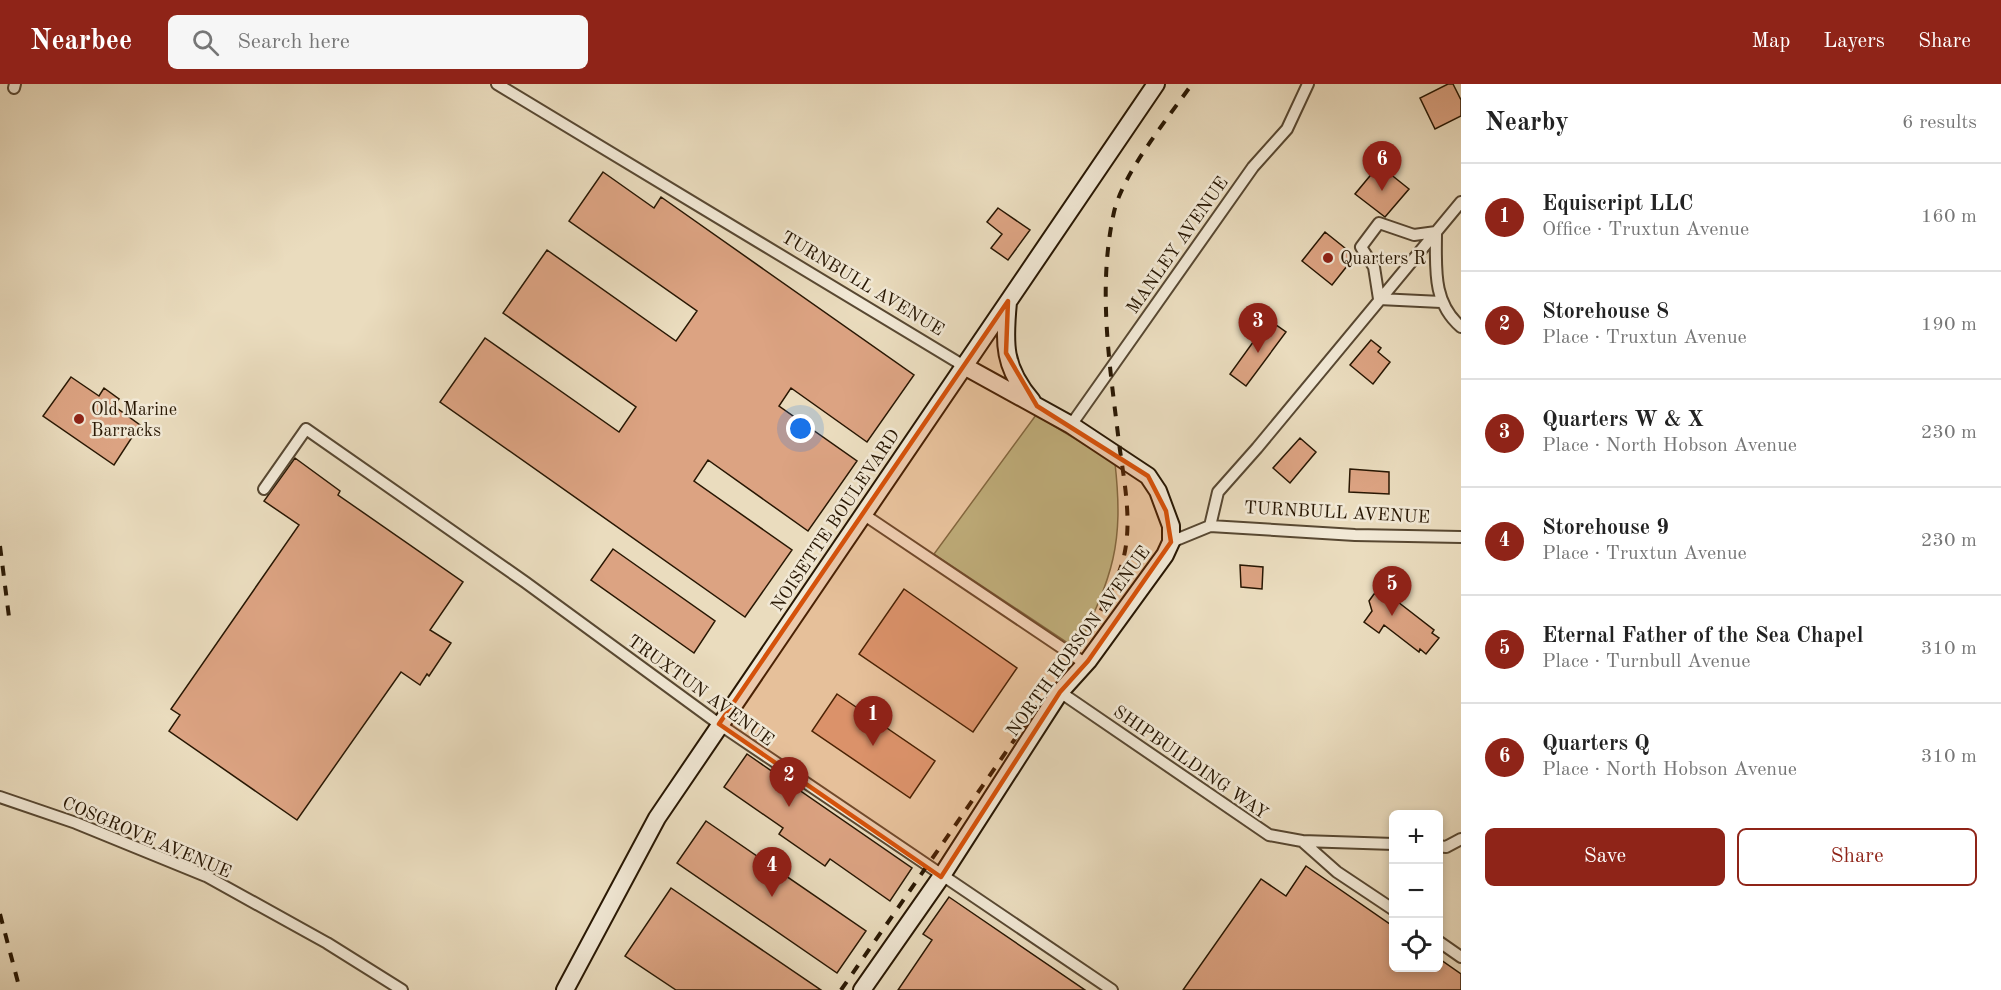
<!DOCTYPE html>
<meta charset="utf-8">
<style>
:root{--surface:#fff;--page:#f6f6f6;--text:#222;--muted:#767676;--line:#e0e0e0;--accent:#8f2418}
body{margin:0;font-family:"Old Standard TT",serif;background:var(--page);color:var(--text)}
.controls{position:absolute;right:18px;bottom:18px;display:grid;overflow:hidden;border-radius:9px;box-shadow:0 3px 9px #0003}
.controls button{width:54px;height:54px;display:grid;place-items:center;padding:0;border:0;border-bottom:2px solid var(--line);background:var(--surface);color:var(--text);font:30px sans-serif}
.you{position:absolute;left:801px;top:345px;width:21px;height:21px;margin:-15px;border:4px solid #fff;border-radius:50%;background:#1a73e8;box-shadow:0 0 0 9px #1a73e833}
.badge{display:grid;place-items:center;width:39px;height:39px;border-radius:50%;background:var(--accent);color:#fff;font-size:20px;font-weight:700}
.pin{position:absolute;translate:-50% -50px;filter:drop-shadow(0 2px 3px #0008)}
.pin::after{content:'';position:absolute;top:32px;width:21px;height:18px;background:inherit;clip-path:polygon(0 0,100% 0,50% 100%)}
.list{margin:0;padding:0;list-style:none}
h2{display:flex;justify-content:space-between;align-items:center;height:78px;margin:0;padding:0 24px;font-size:26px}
h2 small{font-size:20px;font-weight:400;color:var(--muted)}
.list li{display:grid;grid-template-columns:39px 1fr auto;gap:18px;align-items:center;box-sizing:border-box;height:108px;padding:0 24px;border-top:2px solid var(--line)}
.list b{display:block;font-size:22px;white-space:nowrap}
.list p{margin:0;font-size:20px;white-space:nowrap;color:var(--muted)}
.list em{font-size:20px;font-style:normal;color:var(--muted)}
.actions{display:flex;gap:12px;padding:18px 24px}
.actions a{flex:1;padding:14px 0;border:2px solid var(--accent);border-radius:9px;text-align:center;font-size:21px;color:var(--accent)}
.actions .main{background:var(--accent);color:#fff}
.icon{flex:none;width:33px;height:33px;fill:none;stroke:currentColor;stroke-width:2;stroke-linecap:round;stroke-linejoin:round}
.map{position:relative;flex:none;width:1461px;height:906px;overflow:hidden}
header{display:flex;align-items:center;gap:36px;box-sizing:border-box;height:84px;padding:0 30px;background:var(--accent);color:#fff}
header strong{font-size:28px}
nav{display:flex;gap:33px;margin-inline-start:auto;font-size:21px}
.search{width:420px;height:54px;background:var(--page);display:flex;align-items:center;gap:15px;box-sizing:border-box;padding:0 21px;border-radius:9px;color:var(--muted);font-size:22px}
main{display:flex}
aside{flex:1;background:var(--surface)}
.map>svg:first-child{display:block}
.green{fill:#b6c092;stroke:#6f6c4a;stroke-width:1.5}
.building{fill:#dca382;stroke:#281703;stroke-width:1.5}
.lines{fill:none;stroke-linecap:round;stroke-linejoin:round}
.street-casing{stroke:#584832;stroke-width:14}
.secondary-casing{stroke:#281703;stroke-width:20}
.street{stroke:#f1e8d5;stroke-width:10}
.secondary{stroke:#f1e8d5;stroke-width:16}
.rail{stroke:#281703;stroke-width:4;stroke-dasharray:10 10;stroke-linecap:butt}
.marked{fill:#d5520b;fill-opacity:0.2;stroke:#d5520b;stroke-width:4.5;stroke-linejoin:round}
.poi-dot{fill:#8f2418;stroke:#f1e8d5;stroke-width:2}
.labels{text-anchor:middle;stroke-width:5;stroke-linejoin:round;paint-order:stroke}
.street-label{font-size:18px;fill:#281703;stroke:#f1e8d5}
.poi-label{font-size:18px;fill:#281703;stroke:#f1e8d5;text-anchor:start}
</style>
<header>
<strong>Nearbee</strong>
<div class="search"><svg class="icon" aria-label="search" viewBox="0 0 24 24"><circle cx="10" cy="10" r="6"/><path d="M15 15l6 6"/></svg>Search here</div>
<nav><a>Map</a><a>Layers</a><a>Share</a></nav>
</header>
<main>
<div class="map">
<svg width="1461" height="906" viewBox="0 0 1461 906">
<rect width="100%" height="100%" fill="#eadcbe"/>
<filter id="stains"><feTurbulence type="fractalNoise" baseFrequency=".00333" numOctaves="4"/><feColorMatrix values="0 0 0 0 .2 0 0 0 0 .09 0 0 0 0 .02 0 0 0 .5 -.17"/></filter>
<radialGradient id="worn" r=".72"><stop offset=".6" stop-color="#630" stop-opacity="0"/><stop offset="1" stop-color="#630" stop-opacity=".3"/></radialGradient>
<path class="green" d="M 1036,331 L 1115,379 C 1124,461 1113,491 1077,565 L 934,470 Z"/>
<path class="building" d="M 1448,0 L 1453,0 L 1461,16 L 1461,32 L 1435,45 L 1420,14 Z
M 1379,81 L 1409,105 L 1385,133 L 1355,110 Z
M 603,88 L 654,124 L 661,113 L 914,291 L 867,358 L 791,304 L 779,322 L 857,377 L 808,447 L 708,376 L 694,397 L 792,466 L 745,533 L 440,318 L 485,254 L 619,348 L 636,323 L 503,229 L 547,166 L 676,257 L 697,227 L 569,137 Z
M 998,124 L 1030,146 L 1008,176 L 991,164 L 1002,150 L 987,138 Z
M 1325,148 L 1355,172 L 1332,201 L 1302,177 Z
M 1269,236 L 1286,248 L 1246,302 L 1230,290 Z
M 1371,256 L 1381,264 L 1378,268 L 1390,278 L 1373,300 L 1350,281 Z
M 71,293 L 99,312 L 104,304 L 119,315 L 114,322 L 140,341 L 114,381 L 43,332 Z
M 1300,354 L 1316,368 L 1290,399 L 1273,384 Z
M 295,374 L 340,407 L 338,411 L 463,498 L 430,546 L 451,559 L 429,592 L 427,590 L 420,601 L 401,588 L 297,736 L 169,647 L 180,631 L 171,625 L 299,441 L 264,417 Z
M 1350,385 L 1389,388 L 1389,410 L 1349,408 Z
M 613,465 L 715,537 L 694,569 L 591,496 Z
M 1240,481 L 1263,483 L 1262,505 L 1241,503 Z
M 1391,499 L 1405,510 L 1398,518 L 1434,546 L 1432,549 L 1439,554 L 1426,570 L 1420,565 L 1419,568 L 1384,541 L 1379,549 L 1364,538 L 1372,527 L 1369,517 L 1374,510 L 1384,509 Z
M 904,505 L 1017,584 L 973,648 L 859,570 Z
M 837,610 L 935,677 L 910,714 L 812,647 Z
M 747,670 L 912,784 L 890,817 L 830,775 L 825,782 L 779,750 L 783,744 L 724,703 Z
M 706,737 L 866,847 L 837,889 L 677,779 Z
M 1306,782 L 1394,843 L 1394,884 L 1438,884 L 1438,874 L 1461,890 L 1461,906 L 1183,906 L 1261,795 L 1286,812 Z
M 671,804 L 821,906 L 676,906 L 625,872 Z
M 949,813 L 1085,906 L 898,906 L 932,856 L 923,850 Z"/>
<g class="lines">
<g class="street-casing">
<path id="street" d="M 497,0 L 964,282
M 14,4 L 15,0
M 1441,218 L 1379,215 L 1374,183 L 1361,163 L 1379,139 L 1414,151 L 1436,148 C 1436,184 1432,218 1461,243
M 1071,341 L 1253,83 L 1287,45 L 1308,0
M 264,405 L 306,345 L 525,498 L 719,640 L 1112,906
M 863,430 L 1086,580
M 1210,442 L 1355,451 L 1461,453
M 1171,458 L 1210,442 L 1218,408 L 1257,364 L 1461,118
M 1060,608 L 1269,751 L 1302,757 L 1337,788 L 1394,826
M 0,713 L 76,739 L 206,792 L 327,859 L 402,906
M 1302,757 L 1394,760
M 1438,762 L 1446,763 L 1461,755
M 1438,857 L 1461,873"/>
</g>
<g class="secondary-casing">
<path id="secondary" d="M 1008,218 C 1004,260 1003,283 1032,317
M 565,906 L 657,734 L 1156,0
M 862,906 L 941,793 L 1060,608 L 1088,577 L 1165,471 L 1171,458 L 1171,442 L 1158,407 L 1148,392 L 1071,341 L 964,282"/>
</g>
<use href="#street" class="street"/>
<use href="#secondary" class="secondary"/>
<path class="rail" d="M 0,462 L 9,533
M 0,830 L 20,906
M 841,906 L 1085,554 C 1099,529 1115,504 1123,476 C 1133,439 1124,397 1119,359 C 1110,282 1097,205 1114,128 C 1123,89 1168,34 1192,0"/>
</g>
<path class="marked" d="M 1008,217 L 1006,269 L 1037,322 L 1148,392 L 1166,427 L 1171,458 L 1088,577 L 1060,608 L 941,793 L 719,640 Z"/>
<g class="poi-dot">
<circle cx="1328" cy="174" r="6"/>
<circle cx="79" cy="335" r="6"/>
</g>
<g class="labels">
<g class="street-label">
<text transform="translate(1177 161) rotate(-55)" y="6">MANLEY AVENUE</text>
<text transform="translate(863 199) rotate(31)" y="6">TURNBULL AVENUE</text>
<text transform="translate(1337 428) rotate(3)" y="6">TURNBULL AVENUE</text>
<text transform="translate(835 436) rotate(-56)" y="6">NOISETTE BOULEVARD</text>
<text transform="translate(1078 557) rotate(-54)" y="6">NORTH HOBSON AVENUE</text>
<text transform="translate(701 606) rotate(36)" y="6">TRUXTUN AVENUE</text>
<text transform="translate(1191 678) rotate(35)" y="6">SHIPBUILDING WAY</text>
<text transform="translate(147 753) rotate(23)" y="6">COSGROVE AVENUE</text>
</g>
<g class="poi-label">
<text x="1340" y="180">Quarters R</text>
<text x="91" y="331">Old Marine<tspan x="91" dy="21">Barracks</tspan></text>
</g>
</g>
<rect width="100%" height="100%" filter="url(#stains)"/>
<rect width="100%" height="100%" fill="url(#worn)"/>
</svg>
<div class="controls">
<button>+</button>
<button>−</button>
<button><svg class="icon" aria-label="locate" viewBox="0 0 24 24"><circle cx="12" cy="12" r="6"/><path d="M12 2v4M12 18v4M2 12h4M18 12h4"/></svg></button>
</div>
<div class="you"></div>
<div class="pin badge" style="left:873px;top:662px">1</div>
<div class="pin badge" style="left:789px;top:723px">2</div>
<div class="pin badge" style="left:1258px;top:269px">3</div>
<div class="pin badge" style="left:772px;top:813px">4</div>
<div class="pin badge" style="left:1392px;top:532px">5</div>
<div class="pin badge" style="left:1382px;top:107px">6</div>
</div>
<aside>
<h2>Nearby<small>6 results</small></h2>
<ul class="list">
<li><span class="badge">1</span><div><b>Equiscript LLC</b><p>Office · Truxtun Avenue</p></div><em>160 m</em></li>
<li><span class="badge">2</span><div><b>Storehouse 8</b><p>Place · Truxtun Avenue</p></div><em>190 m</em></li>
<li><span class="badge">3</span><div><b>Quarters W &amp; X</b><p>Place · North Hobson Avenue</p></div><em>230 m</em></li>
<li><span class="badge">4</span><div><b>Storehouse 9</b><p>Place · Truxtun Avenue</p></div><em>230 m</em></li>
<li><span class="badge">5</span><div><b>Eternal Father of the Sea Chapel</b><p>Place · Turnbull Avenue</p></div><em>310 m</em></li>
<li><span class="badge">6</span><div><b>Quarters Q</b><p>Place · North Hobson Avenue</p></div><em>310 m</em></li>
</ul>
<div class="actions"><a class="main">Save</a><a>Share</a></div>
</aside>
</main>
